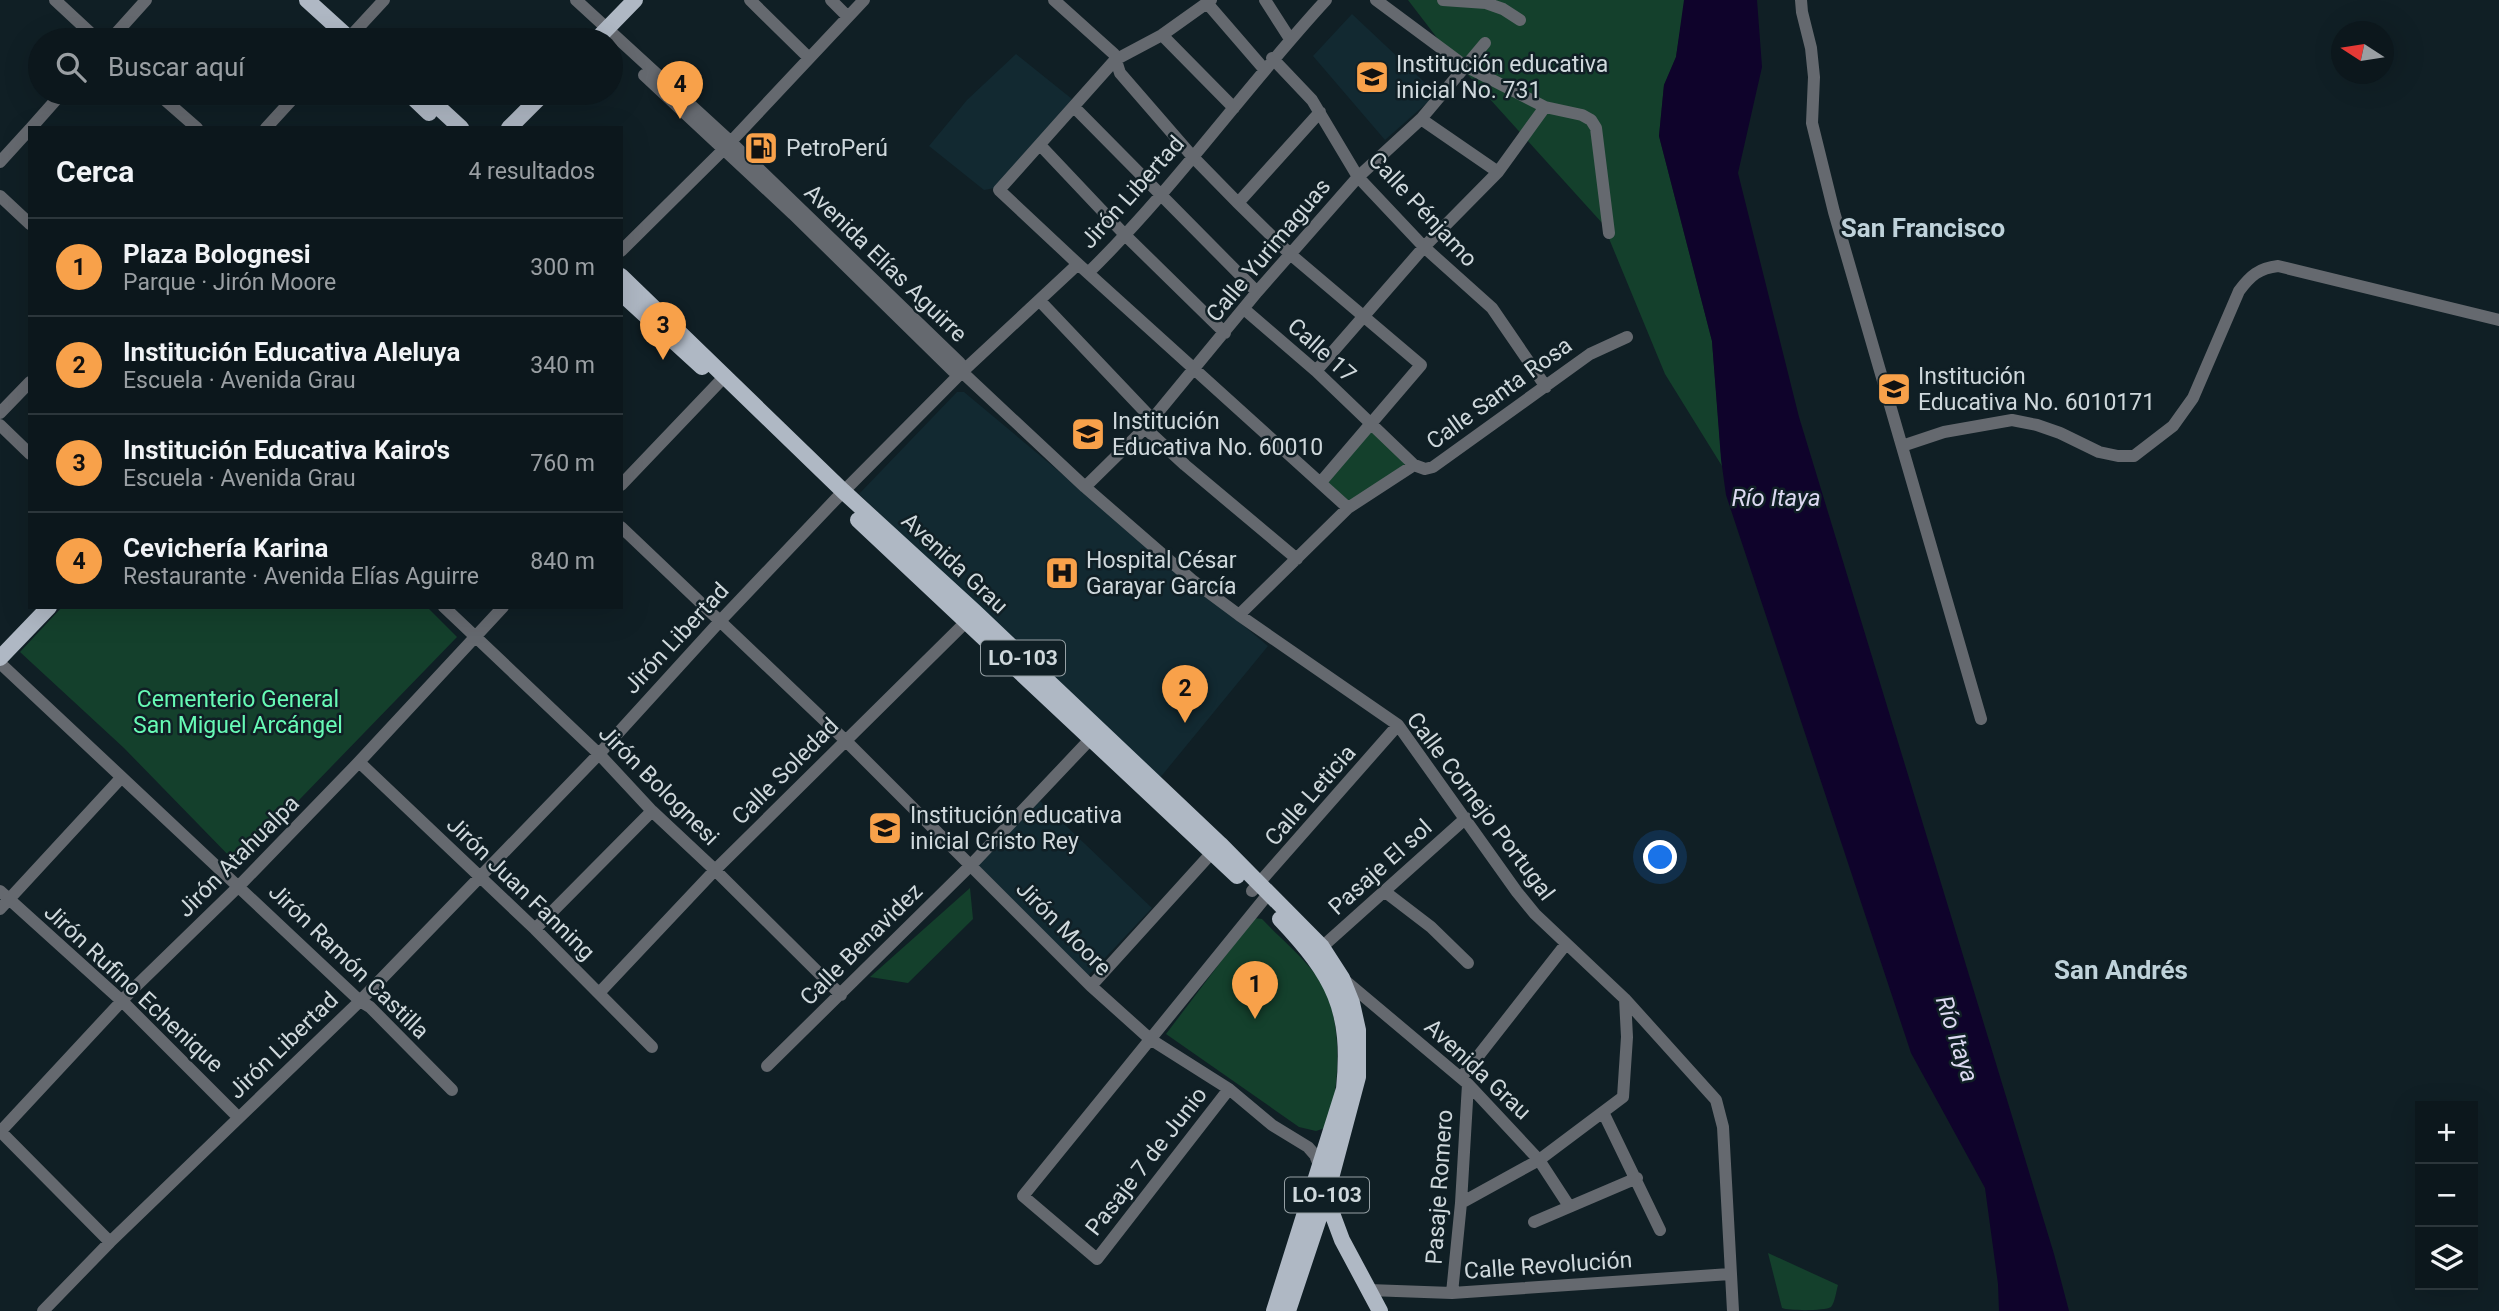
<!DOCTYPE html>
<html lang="es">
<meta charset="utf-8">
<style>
:root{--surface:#0c171c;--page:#1a2429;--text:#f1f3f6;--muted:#9a9fa3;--line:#2c363b;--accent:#f8a14a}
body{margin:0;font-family:Roboto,sans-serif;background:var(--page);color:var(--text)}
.controls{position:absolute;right:21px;bottom:21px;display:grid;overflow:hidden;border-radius:0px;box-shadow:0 7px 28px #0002}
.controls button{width:63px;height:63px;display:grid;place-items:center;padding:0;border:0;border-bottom:2px solid var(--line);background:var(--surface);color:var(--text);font:35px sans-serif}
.compass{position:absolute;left:2331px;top:21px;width:63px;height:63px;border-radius:50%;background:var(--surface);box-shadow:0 7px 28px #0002;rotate:282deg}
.you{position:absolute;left:1661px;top:858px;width:24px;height:24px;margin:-18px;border:5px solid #fff;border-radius:50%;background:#1a73e8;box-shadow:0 0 0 10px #1a73e833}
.badge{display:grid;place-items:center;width:46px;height:46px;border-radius:50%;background:var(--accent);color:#111;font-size:23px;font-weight:700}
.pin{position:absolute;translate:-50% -58px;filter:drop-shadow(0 2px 4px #0008)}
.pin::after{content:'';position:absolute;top:37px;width:24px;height:21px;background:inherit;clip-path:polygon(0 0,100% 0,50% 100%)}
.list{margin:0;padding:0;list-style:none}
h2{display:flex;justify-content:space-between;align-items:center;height:91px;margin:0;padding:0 28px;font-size:30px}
h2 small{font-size:23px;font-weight:400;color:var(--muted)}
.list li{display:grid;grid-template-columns:46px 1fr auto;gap:21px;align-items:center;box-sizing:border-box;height:98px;padding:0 28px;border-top:2px solid var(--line)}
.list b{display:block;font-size:26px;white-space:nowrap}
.list p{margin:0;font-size:23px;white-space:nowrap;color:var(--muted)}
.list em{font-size:23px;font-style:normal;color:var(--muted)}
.icon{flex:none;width:38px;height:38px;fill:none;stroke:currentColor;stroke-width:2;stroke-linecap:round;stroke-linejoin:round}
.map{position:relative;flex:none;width:2499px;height:1311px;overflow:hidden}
.search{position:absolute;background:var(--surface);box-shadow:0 7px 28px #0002;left:28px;top:28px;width:595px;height:77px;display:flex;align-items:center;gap:18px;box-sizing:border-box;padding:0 24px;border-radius:38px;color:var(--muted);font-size:26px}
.panel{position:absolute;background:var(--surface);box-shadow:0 7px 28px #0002;left:28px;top:126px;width:595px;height:483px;border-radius:0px}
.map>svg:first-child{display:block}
.built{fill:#122931}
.green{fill:#14402c}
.water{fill:#0f032b}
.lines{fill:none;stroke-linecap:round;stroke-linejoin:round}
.minor{stroke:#65696f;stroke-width:12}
.major{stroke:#afb8c4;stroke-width:16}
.labels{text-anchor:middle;stroke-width:5;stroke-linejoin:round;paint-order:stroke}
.shield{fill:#101f25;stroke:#96a0a5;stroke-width:2}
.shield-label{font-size:21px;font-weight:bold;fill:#cfd8dc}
.poi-label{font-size:23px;fill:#cfd8dc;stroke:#101f25;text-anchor:start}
.street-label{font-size:23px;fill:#cfd8dc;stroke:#101f25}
.park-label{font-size:23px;fill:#67fab5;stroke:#101f25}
.water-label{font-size:24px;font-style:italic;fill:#dcd9f1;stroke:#101f25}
.quarter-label{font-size:26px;font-weight:bold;fill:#bfd2da;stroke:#101f25}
</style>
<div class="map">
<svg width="2499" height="1311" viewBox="0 0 2499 1311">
<rect width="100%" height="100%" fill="#101f25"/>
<path class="built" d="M 1352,14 L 1437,94 L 1385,140 L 1313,56 Z
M 1016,54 L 1072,99 L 1000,187 L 984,190 L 929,146 L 967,100 Z
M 957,392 L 964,392 L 1268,646 L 1159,779 L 859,494 Z
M 1040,801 L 1152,908 L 1088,976 L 978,865 Z"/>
<path class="green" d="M 1408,0 L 1685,0 L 1676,57 L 1664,85 L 1659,136 L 1712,341 L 1722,466 L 1665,374 L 1603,224 L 1451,56 Z
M 1373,430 L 1407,463 L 1349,502 L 1326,481 Z
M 62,607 L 427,607 L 457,637 L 237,864 L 124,748 L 20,652 Z
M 970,888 L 973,919 L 908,983 L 870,977 Z
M 1254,918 L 1262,919 C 1279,937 1300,954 1315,974 C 1345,1012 1340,1083 1328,1127 L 1316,1131 L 1299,1127 L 1166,1034 Z
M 1768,1253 L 1838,1285 C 1836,1292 1835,1302 1831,1307 C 1825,1311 1790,1311 1782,1308 Z"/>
<path class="water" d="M 1684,0 L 1757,0 L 1762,67 L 1738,173 L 1799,417 L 2054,1254 L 2069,1311 L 1999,1311 L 1998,1284 L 1985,1188 L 1911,1053 L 1726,495 L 1721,459 L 1712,341 L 1659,136 L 1664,85 L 1676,57 Z"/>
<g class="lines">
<path class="minor" d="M 55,0 L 98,40
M 576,0 L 731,142 L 960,363 L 962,372
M 750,0 L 808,57
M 831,0 L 848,17
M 1054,0 L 1114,54 L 1120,73 L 1192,156 L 1238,203 L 1290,254 L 1421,365 L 1321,482
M 1265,0 L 1290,39
M 1376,0 L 1465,66 L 1545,107 L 1582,115 L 1591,120 L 1596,128 L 1609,233
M 1443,0 L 1486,3 L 1503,9 L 1520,20
M 1801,0 L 1802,12 L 1811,48 L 1814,77 L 1812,123 L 1834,212 L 1981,719
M 1207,3 L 1264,69
M 1162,35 L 1234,108
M 110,40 L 146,0
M 347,40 L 384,0
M 1272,58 L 1312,100 L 1358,177 L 1424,247 L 1492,308 L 1546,387
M 644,75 L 793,214 L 953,371 L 962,372
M 157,93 L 197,128
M 1074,107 L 1257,292
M 1421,119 L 1498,172
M 31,128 L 62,93
M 266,128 L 298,93
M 1040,145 L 1126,236 L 1225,333
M 0,162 L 30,129
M 0,196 L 30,224
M 1238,203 L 1320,112
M 621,251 L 724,149 L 864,0
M 1078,264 L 999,190 L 1115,60 L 1162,35 L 1211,0
M 1088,273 L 1348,508
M 1039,300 L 1152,419
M 1244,309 L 1316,371 L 1414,465
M 1316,371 L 1424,247 L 1498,172 L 1545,107
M 962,372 L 1085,487 L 1192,580 L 1239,615 L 1398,725 L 1517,892 L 1535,914 L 1625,999 L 1716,1100 L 1723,1127 L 1733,1311
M 0,413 L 30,382
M 0,425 L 30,454
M 1145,428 L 1185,465 L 1297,559
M 1902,446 L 1944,432 L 2012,420 L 2037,425 L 2060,433 L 2099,452 L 2118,456 L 2134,456 L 2173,426 L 2193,398 L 2239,291 C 2250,276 2259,268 2278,266 L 2499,320
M 621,485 L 726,375
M 1085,487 L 1145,428 L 1257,292 L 1358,177 L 1421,119 L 1485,43
M 621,527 L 845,740 L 1091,986 L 1150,1039 L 1229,1089 L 1272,1125 L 1308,1147 L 1315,1155 L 1321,1170
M 444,607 L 599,754 L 652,811 L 715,870 L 841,995
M 1239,615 L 1348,508 L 1414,465 L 1425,469 L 1433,467 L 1590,354 L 1627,337
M 0,663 L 360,1001 L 370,1007 L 452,1090
M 359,762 L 535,929 L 652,1047
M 0,891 L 123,1002 L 238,1117
M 1252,891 L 1398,725
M 1384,891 L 1431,927 L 1468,963
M 0,909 L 121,778
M 535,929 L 652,811
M 1322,947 L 1466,818
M 1342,978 L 1468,1084 L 1539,1160 L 1569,1206
M 1091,986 L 1217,847
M 599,993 L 715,870 L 973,615
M 767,1066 L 972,864 L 1097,732
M 1461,1078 L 1566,944
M 1229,1089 L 1097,1259 L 1023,1196 L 1269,893
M 1603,1112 L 1660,1230
M 0,1131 L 110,1242
M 0,1132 L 132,990 L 239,886 L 359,762 L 503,607
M 1461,1203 L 1539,1160 L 1623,1097 L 1627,1037 L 1625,999
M 1534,1222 L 1637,1178
M 1369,1290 L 1452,1293 L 1730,1274
M 1452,1293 L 1461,1203 L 1468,1084
M 43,1311 L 110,1242 L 360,1001 L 599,754 L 721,620 L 836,499 L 962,372 L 1078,264 L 1088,273 C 1174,189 1244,89 1326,0"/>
<path class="major" d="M 307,0 L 351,40
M 596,40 L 635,0
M 408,93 L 429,113
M 423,93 L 461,128
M 509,128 L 544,93
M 621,276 L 843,491 L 975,612 L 1220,844 L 1322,947 L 1342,978 L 1352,1003 L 1358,1030 L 1358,1077 L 1326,1197 L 1288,1311
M 621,293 L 702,367
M 858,520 L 1237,876
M 0,658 L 49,607
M 1326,1197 L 1342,1240 L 1380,1311
M 1274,1311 L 1344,1089 C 1352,1010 1334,976 1280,919"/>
</g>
<defs>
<g id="school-square" transform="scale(1.75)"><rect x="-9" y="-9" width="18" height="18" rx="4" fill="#f8a14a" stroke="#101f25"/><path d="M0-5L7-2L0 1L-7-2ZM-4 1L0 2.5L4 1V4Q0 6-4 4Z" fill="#111"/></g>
<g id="fuel-square" transform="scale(1.75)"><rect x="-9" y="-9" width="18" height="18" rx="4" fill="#f8a14a" stroke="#101f25"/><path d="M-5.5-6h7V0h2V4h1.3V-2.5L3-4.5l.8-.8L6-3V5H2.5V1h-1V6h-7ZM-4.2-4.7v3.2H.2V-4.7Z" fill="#111"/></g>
<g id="hospital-square" transform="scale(1.75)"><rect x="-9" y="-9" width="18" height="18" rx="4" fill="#f8a14a" stroke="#101f25"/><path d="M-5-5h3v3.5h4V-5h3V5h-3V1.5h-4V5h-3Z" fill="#111"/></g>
</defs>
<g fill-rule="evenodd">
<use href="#school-square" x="1372" y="77"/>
<use href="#fuel-square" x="761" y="148"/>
<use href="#school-square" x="1894" y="389"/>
<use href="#school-square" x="1088" y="434"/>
<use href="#hospital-square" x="1062" y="573"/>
<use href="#school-square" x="885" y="828"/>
</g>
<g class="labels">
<g class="shield">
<rect x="981" y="640.5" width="84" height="35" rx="5"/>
<rect x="1285" y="1177.5" width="84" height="35" rx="5"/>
</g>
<g class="shield-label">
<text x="1023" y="665">LO-103</text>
<text x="1327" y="1202">LO-103</text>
</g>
<g class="poi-label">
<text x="1396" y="72">Institución educativa<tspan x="1396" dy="26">inicial No. 731</tspan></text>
<text x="786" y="156">PetroPerú</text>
<text x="1918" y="384">Institución<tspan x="1918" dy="26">Educativa No. 6010171</tspan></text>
<text x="1112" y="429">Institución<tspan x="1112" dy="26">Educativa No. 60010</tspan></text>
<text x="1086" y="568">Hospital César<tspan x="1086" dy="26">Garayar García</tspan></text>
<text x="910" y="823">Institución educativa<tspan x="910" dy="26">inicial Cristo Rey</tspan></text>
</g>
<g class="street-label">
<text transform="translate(1132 192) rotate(-48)" y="8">Jirón Libertad</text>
<text transform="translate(1423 209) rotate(47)" y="8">Calle Pénjamo</text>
<text transform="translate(1268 250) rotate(-50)" y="8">Calle Yurimaguas</text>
<text transform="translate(886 263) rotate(44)" y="8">Avenida Elías Aguirre</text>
<text transform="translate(1322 350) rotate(42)" y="8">Calle 17</text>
<text transform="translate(1499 393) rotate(-36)" y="8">Calle Santa Rosa</text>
<text transform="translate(955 563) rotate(43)" y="8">Avenida Grau</text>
<text transform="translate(676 638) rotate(-47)" y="8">Jirón Libertad</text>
<text transform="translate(785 771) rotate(-45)" y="8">Calle Soledad</text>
<text transform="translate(659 785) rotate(45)" y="8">Jirón Bolognesi</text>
<text transform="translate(1310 795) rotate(-49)" y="8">Calle Leticia</text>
<text transform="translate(1481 806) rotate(53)" y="8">Calle Cornejo Portugal</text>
<text transform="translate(238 856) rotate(-45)" y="8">Jirón Atahualpa</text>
<text transform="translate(1380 867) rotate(-42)" y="8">Pasaje El sol</text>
<text transform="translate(521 888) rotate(44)" y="8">Jirón Juan Fanning</text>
<text transform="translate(1064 928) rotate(45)" y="8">Jirón Moore</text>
<text transform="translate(861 944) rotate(-45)" y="8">Calle Benavidez</text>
<text transform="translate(349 961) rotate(44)" y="8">Jirón Ramón Castilla</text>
<text transform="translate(134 988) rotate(43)" y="8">Jirón Rufino Echenique</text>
<text transform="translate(283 1045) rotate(-44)" y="8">Jirón Libertad</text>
<text transform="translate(1478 1069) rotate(43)" y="8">Avenida Grau</text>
<text transform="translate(1146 1161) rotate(-52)" y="8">Pasaje 7 de Junio</text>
<text transform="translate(1439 1187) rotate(-86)" y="8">Pasaje Romero</text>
<text transform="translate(1548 1265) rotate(-4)" y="8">Calle Revolución</text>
</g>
<g class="park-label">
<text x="238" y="707">Cementerio General<tspan x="238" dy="26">San Miguel Arcángel</tspan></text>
</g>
<g class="water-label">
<text x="1776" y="506">Río Itaya</text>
<text transform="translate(1957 1039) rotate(72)" y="8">Río Itaya</text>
</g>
<g class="quarter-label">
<text x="1923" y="237">San Francisco</text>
<text x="2121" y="979">San Andrés</text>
</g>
</g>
</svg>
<div class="controls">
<button>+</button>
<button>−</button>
<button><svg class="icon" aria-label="layers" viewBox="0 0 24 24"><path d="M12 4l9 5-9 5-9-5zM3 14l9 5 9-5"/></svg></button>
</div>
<svg class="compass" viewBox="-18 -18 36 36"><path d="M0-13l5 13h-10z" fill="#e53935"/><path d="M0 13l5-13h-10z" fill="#9a9fa3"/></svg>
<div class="you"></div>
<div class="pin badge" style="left:1255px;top:1019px">1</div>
<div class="pin badge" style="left:1185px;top:723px">2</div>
<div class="pin badge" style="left:663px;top:360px">3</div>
<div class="pin badge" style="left:680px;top:119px">4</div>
<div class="search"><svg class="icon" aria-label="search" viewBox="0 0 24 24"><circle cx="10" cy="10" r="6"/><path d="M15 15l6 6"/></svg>Buscar aquí</div>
<section class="panel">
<h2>Cerca<small>4 resultados</small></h2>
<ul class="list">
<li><span class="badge">1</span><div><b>Plaza Bolognesi</b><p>Parque · Jirón Moore</p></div><em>300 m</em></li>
<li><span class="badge">2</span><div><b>Institución Educativa Aleluya</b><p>Escuela · Avenida Grau</p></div><em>340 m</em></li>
<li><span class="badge">3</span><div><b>Institución Educativa Kairo's</b><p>Escuela · Avenida Grau</p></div><em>760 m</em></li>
<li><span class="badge">4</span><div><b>Cevichería Karina</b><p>Restaurante · Avenida Elías Aguirre</p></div><em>840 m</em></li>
</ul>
</section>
</div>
